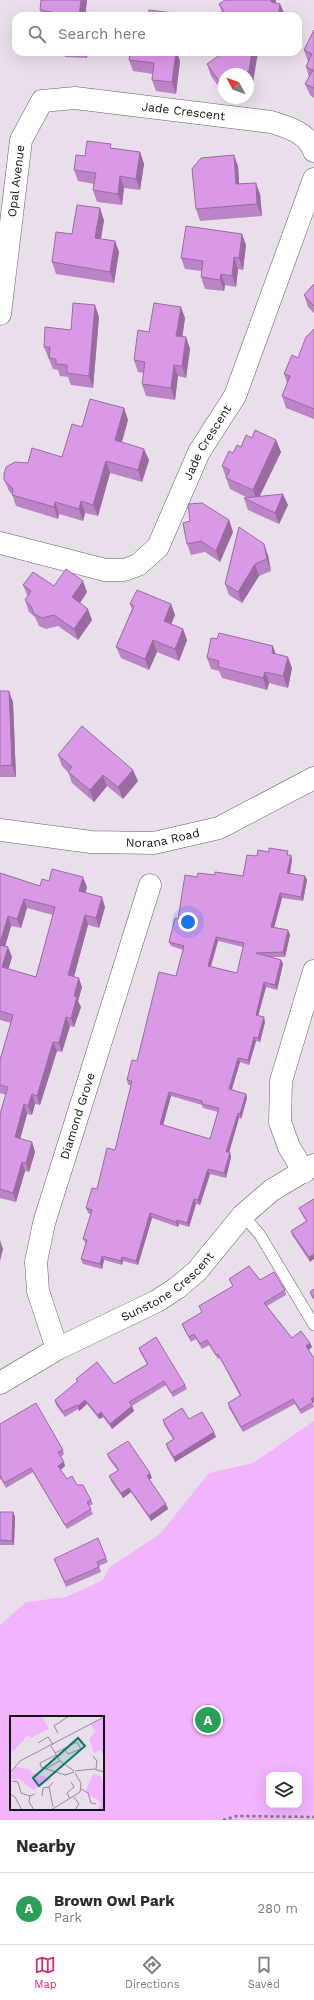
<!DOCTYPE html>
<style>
:root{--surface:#fff;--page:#f2f2f3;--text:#2b2b33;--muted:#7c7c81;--line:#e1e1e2;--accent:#db2777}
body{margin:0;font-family:"Work Sans",sans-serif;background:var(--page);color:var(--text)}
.controls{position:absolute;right:12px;bottom:12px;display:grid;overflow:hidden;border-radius:8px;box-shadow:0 4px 16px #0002}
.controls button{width:36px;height:36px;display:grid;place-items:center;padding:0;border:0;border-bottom:1px solid var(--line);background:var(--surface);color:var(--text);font:20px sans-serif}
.compass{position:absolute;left:218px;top:68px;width:36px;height:36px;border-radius:50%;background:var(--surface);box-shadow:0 4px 16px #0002;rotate:311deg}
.you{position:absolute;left:188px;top:922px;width:14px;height:14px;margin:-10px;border:3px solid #fff;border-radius:50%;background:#1a73e8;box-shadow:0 0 0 6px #1a73e833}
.badge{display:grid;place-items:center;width:26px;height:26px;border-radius:50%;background:var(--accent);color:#fff;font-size:13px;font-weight:700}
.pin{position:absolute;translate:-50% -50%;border:2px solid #fff;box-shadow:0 1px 4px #0006}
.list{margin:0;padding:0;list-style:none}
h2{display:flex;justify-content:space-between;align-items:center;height:52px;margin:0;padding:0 16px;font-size:17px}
h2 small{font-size:13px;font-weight:400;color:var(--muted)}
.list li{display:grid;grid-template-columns:26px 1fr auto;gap:12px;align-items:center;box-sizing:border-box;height:72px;padding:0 16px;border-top:1px solid var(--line)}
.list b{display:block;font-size:15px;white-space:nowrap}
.list p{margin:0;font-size:13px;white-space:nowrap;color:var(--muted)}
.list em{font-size:13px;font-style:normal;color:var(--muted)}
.icon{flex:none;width:22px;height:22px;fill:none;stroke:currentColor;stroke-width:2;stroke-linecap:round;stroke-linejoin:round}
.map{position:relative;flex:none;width:314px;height:1820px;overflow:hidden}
.search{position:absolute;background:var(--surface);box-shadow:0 4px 16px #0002;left:12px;right:12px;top:12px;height:44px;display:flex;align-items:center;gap:10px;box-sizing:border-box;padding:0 14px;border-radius:12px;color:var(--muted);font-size:15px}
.sheet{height:124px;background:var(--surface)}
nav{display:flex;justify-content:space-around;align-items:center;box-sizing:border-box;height:56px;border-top:1px solid var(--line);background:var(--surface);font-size:11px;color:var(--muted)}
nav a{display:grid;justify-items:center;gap:2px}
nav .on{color:var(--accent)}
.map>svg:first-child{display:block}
.green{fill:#f2b4fd;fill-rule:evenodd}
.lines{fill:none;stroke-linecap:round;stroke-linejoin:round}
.lane-casing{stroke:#675e69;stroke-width:12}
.street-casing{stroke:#675e69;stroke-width:23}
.path{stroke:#7d767e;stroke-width:2.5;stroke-dasharray:3 3;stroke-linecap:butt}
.lane{stroke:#fff;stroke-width:11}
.street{stroke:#fff;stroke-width:22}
.wall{fill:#bb84c6;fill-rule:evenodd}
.shaded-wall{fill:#996ba1}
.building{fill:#da99e6;stroke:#996ba1;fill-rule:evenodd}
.labels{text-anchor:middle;stroke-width:3.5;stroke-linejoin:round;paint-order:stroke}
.street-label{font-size:12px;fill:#161317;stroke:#f7ecf8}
.inset-road{fill:none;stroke:#958d96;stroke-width:1}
.view{fill:#0f766e;fill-opacity:0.15;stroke:#0f766e;stroke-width:2}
.inset-edge{fill:none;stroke:#161317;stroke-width:2}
</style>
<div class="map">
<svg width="314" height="1820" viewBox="0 0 314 1820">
<rect width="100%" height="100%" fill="#e9dfeb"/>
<path class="green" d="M 314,1421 L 314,1820 L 0,1820 L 0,1625 L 26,1602 L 66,1597 L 103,1580 L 110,1567 L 160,1534 L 209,1473 L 253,1463 ZM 11,1717 L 103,1717 L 103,1809 L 11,1809 ZM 269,1775 L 299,1775 L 299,1805 L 269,1805 Z"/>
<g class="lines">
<g class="lane-casing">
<path id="lane" d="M 243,1215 L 260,1235 L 314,1325"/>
</g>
<g class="street-casing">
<g id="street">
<path id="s1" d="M 0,314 L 21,140 L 42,101 L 75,98 L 271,122 C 288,127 308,133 314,151"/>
<path id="s2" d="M 0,543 L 105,570 L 124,570 L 138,565 L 158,547 L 199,452 L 235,396 L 314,179"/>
<path id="s3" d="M 0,830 L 91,842 L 154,843 L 219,828 L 314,778"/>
<path d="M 304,1172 L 289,1147 L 280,1122 L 281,1081 L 314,971"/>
<path id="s4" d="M 57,1349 L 38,1291 L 36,1262 L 44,1223 L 150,885"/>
<path id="s5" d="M 0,1383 L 57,1349 L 157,1301 L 177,1288 L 197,1271 L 243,1215 L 272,1190 L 314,1165"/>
</g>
</g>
<path class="path" d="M 223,1820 L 237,1816 L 314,1817"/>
<use href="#lane" class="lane"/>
<use href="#street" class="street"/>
</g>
<path class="wall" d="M 87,0 L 85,16 L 42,16 L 40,10 Z
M 225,0 L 276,0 L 276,3 L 280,4 L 284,16 L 223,16 L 219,4 Z
M 314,30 L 314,98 L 310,95 L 305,84 L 309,77 L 306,67 L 308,62 L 304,50 Z
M 63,52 L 88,52 L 87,58 L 65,57 Z
M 129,60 L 180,61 L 176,94 L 156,91 L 152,80 L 153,74 L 133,71 Z
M 207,64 L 253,83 L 224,74 L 224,94 L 211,76 Z
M 112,148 L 140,152 L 144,164 L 140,190 L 124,188 L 122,205 L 97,202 L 93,190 L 94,184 L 78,181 L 74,170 L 85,156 Z
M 238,166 L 239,184 L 260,194 L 262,216 L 200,221 L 196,209 Z
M 104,220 L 101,239 L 115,241 L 119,252 L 114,283 L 56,274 L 52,262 L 72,234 Z
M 246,245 L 243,270 L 238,269 L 236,287 L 225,285 L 224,291 L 205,289 L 201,277 L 202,271 L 185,269 L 181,258 Z
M 314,284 L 314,313 L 308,307 L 304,295 Z
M 99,317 L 93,388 L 71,385 L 68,377 L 60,376 L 58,370 L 53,369 L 44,347 L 71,330 Z
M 185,318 L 182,337 L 186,337 L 190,349 L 186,378 L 178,376 L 175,400 L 146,396 L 142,384 L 144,373 L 138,372 L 134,360 L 149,332 Z
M 314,329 L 314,419 L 286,408 L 282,396 L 287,383 L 284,374 L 298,358 Z
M 124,408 L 128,420 L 122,442 L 149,460 L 142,482 L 110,473 L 98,516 L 85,513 L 83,521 L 59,514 L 58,519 L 16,506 L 12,494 L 9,491 L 4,480 L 28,463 L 62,457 L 82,427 Z
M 252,438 L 276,440 L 281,452 L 259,497 L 288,505 L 279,524 L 248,510 L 244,498 L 248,498 L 230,489 L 222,466 L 233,453 Z
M 229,520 L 233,532 L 220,562 L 205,552 L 191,555 L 187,544 Z
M 268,555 L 271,571 L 259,576 L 242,603 L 229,595 L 225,584 Z
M 23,585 L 54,586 L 87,592 L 80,603 L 92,620 L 78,640 L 58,626 L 46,629 L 39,626 L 35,617 L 29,612 L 25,600 L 28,597 Z
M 130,604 L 171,604 L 175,615 L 171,624 L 183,629 L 187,640 L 179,661 L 157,652 L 149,670 L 121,658 L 116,647 L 132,609 Z
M 276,654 L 292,668 L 288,688 L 269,683 L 267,690 L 222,678 L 219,671 L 211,669 L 207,658 Z
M 0,691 L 13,702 L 16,777 L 0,777 Z
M 58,755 L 138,781 L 123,799 L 107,786 L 94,802 L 72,783 L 68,772 L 62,766 Z
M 291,855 L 292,860 L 290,873 L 305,876 L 307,880 L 303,901 L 282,898 L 274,927 L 288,930 L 290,935 L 285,957 L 272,957 L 281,960 L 283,964 L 277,990 L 266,987 L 258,1016 L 265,1022 L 260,1042 L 256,1041 L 249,1065 L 240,1062 L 232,1090 L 246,1094 L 247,1098 L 241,1119 L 239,1118 L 229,1152 L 231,1157 L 226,1178 L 210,1174 L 200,1205 L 196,1204 L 189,1227 L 179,1224 L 178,1227 L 152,1218 L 138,1265 L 123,1261 L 122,1265 L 104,1260 L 102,1269 L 83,1264 L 81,1259 L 86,1244 L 83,1239 L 91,1214 L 88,1213 L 86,1208 L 97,1189 L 115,1150 L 131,1085 L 128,1085 L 127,1080 L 137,1061 L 176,976 L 183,950 L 171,946 L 169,942 L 178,919 L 197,877 L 215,875 L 243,876 L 257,856 ZM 218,941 L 243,947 L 237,973 L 211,967 ZM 171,1096 L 202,1105 L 203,1108 L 218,1112 L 210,1139 L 163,1125 Z
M 0,873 L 40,886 L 49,881 L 87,887 L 85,893 L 105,907 L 99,928 L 88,925 L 74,976 L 82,987 L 78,1001 L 81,1007 L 74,1027 L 70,1026 L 62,1052 L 57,1051 L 40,1105 L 35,1104 L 32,1115 L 27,1114 L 20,1139 L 32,1142 L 35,1152 L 29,1172 L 25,1171 L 16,1202 L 0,1198 L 0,1114 L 6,1095 L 0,1093 L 0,1060 L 11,1023 L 0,1020 ZM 27,908 L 53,915 L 36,977 L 8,969 L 12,957 L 8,947 L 5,946 L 11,926 L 21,928 Z
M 314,1199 L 310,1262 L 292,1235 L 291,1231 L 306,1221 L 301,1213 L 299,1208 Z
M 229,1279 L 260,1280 L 285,1290 L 286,1295 L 267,1306 L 292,1338 L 310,1343 L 312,1347 L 309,1350 L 313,1403 L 314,1407 L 301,1414 L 295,1404 L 243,1432 L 229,1408 L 228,1403 L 240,1396 L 220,1358 L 218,1359 L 209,1345 L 202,1349 L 196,1339 L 191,1342 L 184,1329 L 182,1324 L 202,1313 L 199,1306 L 233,1286 Z
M 314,1289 L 314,1300 L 311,1296 L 310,1292 Z
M 139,1348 L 185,1385 L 187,1389 L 173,1397 L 166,1385 L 132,1406 L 134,1411 L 112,1429 L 103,1417 L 99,1419 L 87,1404 L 79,1411 L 78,1409 L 65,1417 L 56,1405 L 55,1400 L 77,1382 L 76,1379 L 114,1384 L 147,1364 L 140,1352 Z
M 189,1419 L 216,1437 L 175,1462 L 167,1448 L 166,1444 L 173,1439 L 164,1425 L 163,1420 Z
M 0,1424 L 63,1450 L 64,1454 L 61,1457 L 65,1466 L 61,1470 L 67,1479 L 77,1485 L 91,1500 L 93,1504 L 89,1506 L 93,1514 L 67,1529 L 33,1472 L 6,1488 L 1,1479 L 0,1480 Z
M 107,1454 L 152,1478 L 149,1480 L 166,1504 L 168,1509 L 151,1521 L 131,1492 L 123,1498 L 111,1481 L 109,1476 L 118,1471 L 109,1459 Z
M 0,1512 L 13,1512 L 15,1517 L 14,1545 L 0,1545 Z
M 106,1558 L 108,1562 L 99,1566 L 101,1572 L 66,1587 L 54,1559 Z"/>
<path class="shaded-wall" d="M 81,0 L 87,0 L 85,16 L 79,16 Z
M 271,0 L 276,0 L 275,13 L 271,2 Z
M 280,4 L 285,15 L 284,16 L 278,16 Z
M 85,52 L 88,52 L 87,58 Z
M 176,52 L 177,52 L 180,61 L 176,94 L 172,82 Z
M 252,52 L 258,52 L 253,83 L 248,86 L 248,74 L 244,74 Z
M 140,152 L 144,164 L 140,190 L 136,179 Z
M 234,155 L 238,166 L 240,196 L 236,184 Z
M 120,176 L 124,188 L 122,205 L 118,194 Z
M 256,183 L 260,194 L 262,216 L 257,204 Z
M 100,208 L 104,220 L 99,249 L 95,238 Z
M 242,234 L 246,245 L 243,270 L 239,258 Z
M 115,241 L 119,252 L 114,283 L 110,272 Z
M 234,257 L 238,269 L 236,287 L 232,276 Z
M 221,274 L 225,285 L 224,291 L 220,280 Z
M 95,305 L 99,317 L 93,388 L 89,376 Z
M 181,307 L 185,318 L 181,347 L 176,336 Z
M 186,337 L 190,349 L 186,378 L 182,366 Z
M 174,365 L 178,376 L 175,400 L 171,388 Z
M 124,408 L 128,420 L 119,451 L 115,440 Z
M 276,440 L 281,452 L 257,502 L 253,490 Z
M 144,449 L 149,460 L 142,482 L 138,470 Z
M 106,461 L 110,473 L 98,516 L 93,505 Z
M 283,494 L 288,505 L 279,524 L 275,513 Z
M 81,501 L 85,513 L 83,521 L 79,509 Z
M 55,502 L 59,514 L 58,519 L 54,507 Z
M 229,520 L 233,532 L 220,562 L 216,551 Z
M 264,544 L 268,555 L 271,571 L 267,559 Z
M 255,564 L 259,576 L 242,603 L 238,592 Z
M 83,581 L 87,592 L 76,609 L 72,597 Z
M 171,604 L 175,615 L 168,632 L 164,621 Z
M 88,609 L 92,620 L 78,640 L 74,629 Z
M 183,629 L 187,640 L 179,661 L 175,649 Z
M 153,640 L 157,652 L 149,670 L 145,659 Z
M 273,646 L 277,658 L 272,653 Z
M 288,657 L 292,668 L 288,688 L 283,676 Z
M 265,672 L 269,683 L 267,690 L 263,678 Z
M 9,691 L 13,702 L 16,777 L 12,765 Z
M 133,770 L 138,781 L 123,799 L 118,787 Z
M 103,775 L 107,786 L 94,802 L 90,790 Z
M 291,855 L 292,860 L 289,878 L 287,873 Z
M 305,876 L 307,880 L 303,901 L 301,897 Z
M 83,877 L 87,887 L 83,901 L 79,891 Z
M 280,893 L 282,898 L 273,932 L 271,927 Z
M 102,897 L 105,907 L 99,928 L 96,918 Z
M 24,899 L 27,908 L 21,928 L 17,919 Z
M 85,915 L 88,925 L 72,984 L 68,975 Z
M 8,916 L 11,926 L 3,954 L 0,945 L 0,943 Z
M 288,930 L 290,935 L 285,957 L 283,952 Z
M 216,937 L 218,941 L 209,971 L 208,966 Z
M 8,947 L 12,957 L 6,977 L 2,967 Z
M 281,960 L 283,964 L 277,990 L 275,985 Z
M 79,978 L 82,987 L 78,1001 L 81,1007 L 74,1027 L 71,1018 L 74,996 Z
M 264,982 L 266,987 L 257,1020 L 256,1015 Z
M 66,1017 L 70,1026 L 62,1052 L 59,1043 Z
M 264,1017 L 265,1022 L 260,1042 L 258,1038 Z
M 254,1037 L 256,1041 L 249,1065 L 248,1060 Z
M 53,1042 L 57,1051 L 40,1105 L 37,1096 Z
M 238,1058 L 240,1062 L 230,1094 L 229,1089 Z
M 169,1092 L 171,1096 L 162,1129 L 160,1124 Z
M 32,1094 L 35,1104 L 32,1115 L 28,1106 Z
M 246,1094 L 247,1098 L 241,1119 L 240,1114 Z
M 24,1104 L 27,1114 L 18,1147 L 15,1137 Z
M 238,1113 L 239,1118 L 228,1156 L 226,1152 Z
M 32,1142 L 35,1152 L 29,1172 L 26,1163 Z
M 230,1152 L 231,1157 L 226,1178 L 224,1173 Z
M 22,1162 L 25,1171 L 16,1202 L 13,1193 Z
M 208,1169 L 210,1174 L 200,1205 L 198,1200 Z
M 194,1199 L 196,1204 L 189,1227 L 187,1223 Z
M 150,1213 L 152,1218 L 138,1265 L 136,1261 Z
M 177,1220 L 179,1224 L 178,1227 L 176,1222 Z
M 0,1240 L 3,1249 L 0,1261 Z
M 314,1254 L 314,1259 L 310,1262 L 309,1257 Z
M 102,1256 L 104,1260 L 102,1269 L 100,1264 Z
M 122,1257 L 123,1261 L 122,1265 L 121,1261 Z
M 310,1343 L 312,1347 L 308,1350 L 306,1346 Z
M 314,1397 L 314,1402 L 313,1403 L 311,1399 Z
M 85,1400 L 87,1404 L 79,1411 L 78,1406 Z
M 132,1406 L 134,1411 L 112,1429 L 110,1424 Z
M 101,1412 L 103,1417 L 99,1419 L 98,1415 Z
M 214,1432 L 216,1437 L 175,1462 L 174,1457 Z
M 64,1462 L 65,1466 L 60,1470 L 58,1466 Z
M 150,1473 L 152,1478 L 148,1480 L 147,1476 Z
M 129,1488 L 131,1492 L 123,1498 L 121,1493 Z
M 166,1504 L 168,1509 L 151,1521 L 149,1516 Z
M 13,1512 L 15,1517 L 14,1545 L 12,1541 Z"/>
<path class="building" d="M 41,0 L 81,0 L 79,16 L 56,16 L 57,13 L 40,10 Z
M 225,0 L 271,0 L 271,2 L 280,4 L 278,16 L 227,16 L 219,4 Z
M 149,10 L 174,13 L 173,16 L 148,16 Z
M 314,30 L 314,88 L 305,84 L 313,70 L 306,67 L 312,54 L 304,50 Z
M 130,52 L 176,52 L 172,82 L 152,80 L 154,63 L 129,60 Z
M 224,52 L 252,52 L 249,71 L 244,74 L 224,74 L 224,88 L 207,64 Z
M 87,141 L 111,144 L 110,148 L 140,152 L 136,179 L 120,176 L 118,194 L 93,190 L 96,173 L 74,170 L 76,155 L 85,156 Z
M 234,155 L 236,184 L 256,183 L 257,204 L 196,209 L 192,169 L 201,158 Z
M 77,205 L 100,208 L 95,238 L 115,241 L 110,272 L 52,262 L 56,232 L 72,234 Z
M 186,226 L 242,234 L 239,258 L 234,257 L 232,276 L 221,274 L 220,280 L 201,277 L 203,261 L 181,258 Z
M 314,284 L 314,306 L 304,295 Z
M 73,303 L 95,305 L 89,376 L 67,373 L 67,365 L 56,364 L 56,359 L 49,358 L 50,347 L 44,347 L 45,327 L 71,330 Z
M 154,303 L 181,307 L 176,336 L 186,337 L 182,366 L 174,365 L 171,388 L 142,384 L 145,362 L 134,360 L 138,330 L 149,332 Z
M 314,329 L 314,409 L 282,396 L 290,376 L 284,374 L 292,355 L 298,358 L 306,337 Z
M 90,399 L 124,408 L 115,440 L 144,449 L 138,470 L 106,461 L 93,505 L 81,501 L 79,509 L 55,502 L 54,507 L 12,495 L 13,489 L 4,480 L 4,474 L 6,467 L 15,462 L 28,463 L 32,448 L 62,457 L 72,424 L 82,427 Z
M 255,430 L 276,440 L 253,490 L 226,478 L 230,470 L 222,466 L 229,451 L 233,453 L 237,445 L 241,447 L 246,435 L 252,438 Z
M 283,494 L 275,513 L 244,498 Z
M 202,503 L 229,520 L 216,551 L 201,541 L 187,544 L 183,523 L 190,521 L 188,504 Z
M 239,527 L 264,544 L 267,559 L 255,564 L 238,592 L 225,584 Z
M 66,569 L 83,581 L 72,597 L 88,609 L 74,629 L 54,615 L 42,618 L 34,614 L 31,606 L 25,600 L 31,591 L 23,585 L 33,572 L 54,586 Z
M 137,590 L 171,604 L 164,621 L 183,629 L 175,649 L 153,640 L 145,659 L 116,647 L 134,606 L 130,604 Z
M 219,633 L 273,646 L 272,653 L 288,657 L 283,676 L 265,672 L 263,678 L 218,667 L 219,661 L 207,658 L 211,638 L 217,639 Z
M 0,691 L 9,691 L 12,765 L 0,766 Z
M 82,726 L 133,770 L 118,787 L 103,775 L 90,790 L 68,772 L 72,767 L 58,755 Z
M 269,848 L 288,851 L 287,855 L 291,855 L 287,873 L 305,876 L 301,897 L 280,893 L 271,927 L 288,930 L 283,952 L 256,953 L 281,960 L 275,985 L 264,982 L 256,1015 L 264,1017 L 258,1038 L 254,1037 L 248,1060 L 238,1058 L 229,1089 L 246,1094 L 240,1114 L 238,1113 L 226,1152 L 230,1152 L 224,1173 L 208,1169 L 198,1200 L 194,1199 L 187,1223 L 177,1220 L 176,1222 L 150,1213 L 136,1261 L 122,1257 L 121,1261 L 102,1256 L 100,1264 L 81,1259 L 87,1240 L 83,1239 L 92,1210 L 86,1208 L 92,1188 L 97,1189 L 107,1148 L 115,1150 L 132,1081 L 127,1080 L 132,1060 L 137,1061 L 159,972 L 176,976 L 184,946 L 169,942 L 175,918 L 178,919 L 185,875 L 197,877 L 198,873 L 215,875 L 215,872 L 243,876 L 247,855 L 257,856 L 258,850 L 269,852 ZM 216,937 L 244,943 L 237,973 L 208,966 ZM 169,1092 L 202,1101 L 202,1104 L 219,1108 L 210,1139 L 160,1124 Z
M 52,869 L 83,877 L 79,891 L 102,897 L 96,918 L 85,915 L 68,975 L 79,978 L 74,996 L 77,997 L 71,1018 L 66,1017 L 59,1043 L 53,1042 L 37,1096 L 32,1094 L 28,1106 L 24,1104 L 15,1137 L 32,1142 L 26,1163 L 22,1162 L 13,1193 L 0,1189 L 0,1114 L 8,1087 L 0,1085 L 0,1060 L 13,1015 L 0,1011 L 0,945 L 8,947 L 2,967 L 36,977 L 55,907 L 24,899 L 17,919 L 8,916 L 0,943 L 0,873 L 40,886 L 42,879 L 49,881 Z
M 314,1199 L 314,1254 L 309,1257 L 291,1231 L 307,1221 L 299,1208 Z
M 249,1266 L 260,1280 L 274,1272 L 285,1290 L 264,1303 L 292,1338 L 301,1331 L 310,1343 L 306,1346 L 314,1358 L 314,1397 L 311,1399 L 313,1402 L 300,1410 L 293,1399 L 241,1427 L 228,1403 L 241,1395 L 218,1354 L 216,1355 L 207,1340 L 200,1344 L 194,1334 L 189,1337 L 182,1324 L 202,1312 L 199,1306 L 233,1286 L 229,1279 Z
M 314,1289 L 314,1298 L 310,1292 Z
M 156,1337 L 185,1385 L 171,1393 L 164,1381 L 129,1402 L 132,1406 L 110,1424 L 101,1412 L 98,1415 L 85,1400 L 78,1406 L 77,1405 L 63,1412 L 55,1400 L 78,1381 L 76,1379 L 97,1362 L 114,1384 L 148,1364 L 139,1348 Z
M 36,1403 L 63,1450 L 58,1452 L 64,1462 L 58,1466 L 67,1479 L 72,1476 L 77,1485 L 83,1485 L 91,1500 L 87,1502 L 91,1509 L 65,1525 L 31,1468 L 4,1483 L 0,1475 L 0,1424 Z
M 182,1408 L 189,1419 L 202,1412 L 214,1432 L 174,1457 L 166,1444 L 174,1439 L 163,1420 Z
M 128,1441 L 150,1473 L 147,1476 L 166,1504 L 149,1516 L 129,1488 L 121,1493 L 109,1476 L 119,1470 L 107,1454 Z
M 0,1512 L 13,1512 L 12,1541 L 0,1540 Z
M 98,1538 L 106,1558 L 97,1562 L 99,1567 L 65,1582 L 54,1559 Z"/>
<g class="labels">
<g class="street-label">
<text dy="4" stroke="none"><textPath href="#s1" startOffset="362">Jade Crescent</textPath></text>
<text dy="4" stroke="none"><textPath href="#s1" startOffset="134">Opal Avenue</textPath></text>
<text dy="4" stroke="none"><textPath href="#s2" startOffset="285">Jade Crescent</textPath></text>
<text dy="4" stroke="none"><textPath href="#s3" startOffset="164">Norana Road</textPath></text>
<text dy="4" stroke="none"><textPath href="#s4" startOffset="242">Diamond Grove</textPath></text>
<text dy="4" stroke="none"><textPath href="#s5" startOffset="194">Sunstone Crescent</textPath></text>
</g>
</g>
<g transform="translate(10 1716)">
<rect width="94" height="94" fill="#e9dfeb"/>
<path d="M 0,0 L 32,0 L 39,13 L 20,22 L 18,19 L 3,36 L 0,31 ZM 92,3 L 94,4 L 94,41 L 90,34 L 84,37 L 79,22 L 86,16 L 80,7 ZM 5,51 L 19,53 L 23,57 L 42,63 L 30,69 L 32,72 L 29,70 L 23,74 L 8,62 L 7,65 L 0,61 ZM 83,58 L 90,60 L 94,66 L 94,94 L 87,94 L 91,88 L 86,82 L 80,81 L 76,74 Z" fill="#f2b4fd"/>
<path class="inset-road" d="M 48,17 L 44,10 L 59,0M 28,27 L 38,21 L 43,29M 41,30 L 50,45 L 64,55M 45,37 L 67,26 L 71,33 L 58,38 L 54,33M 46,39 L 30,47 L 31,51 L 55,59 L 64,56M 83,40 L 87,45 L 86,53M 36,53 L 49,45M 65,55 L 84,53 L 94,56M 0,57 L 10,45 L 94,1M 2,65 L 8,66 L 11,77 L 20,80M 43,66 L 39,71 L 43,91M 71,73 L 78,77 L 81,87 L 86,88M 0,78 L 5,81 L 12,94M 32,80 L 33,72 L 39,71M 64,81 L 69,88 L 65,94M 60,83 L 57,77 L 64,71 L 61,66M 24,94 L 19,86 L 20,80 L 25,78M 41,94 L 70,76 L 71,67 L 65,57"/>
<path class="view" d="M 68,22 L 75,30 L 29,70 L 23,62 Z"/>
<rect width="94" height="94" class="inset-edge"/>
</g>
</svg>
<div class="controls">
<button><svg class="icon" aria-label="layers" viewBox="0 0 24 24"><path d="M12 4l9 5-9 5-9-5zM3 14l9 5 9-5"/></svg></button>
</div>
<svg class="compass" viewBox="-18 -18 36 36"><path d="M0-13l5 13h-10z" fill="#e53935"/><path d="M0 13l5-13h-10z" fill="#7c7c81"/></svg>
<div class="you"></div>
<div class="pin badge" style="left:208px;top:1720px;background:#2e9e5b">A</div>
<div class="search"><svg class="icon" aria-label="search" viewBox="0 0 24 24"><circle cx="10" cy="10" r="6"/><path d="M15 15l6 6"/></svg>Search here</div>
</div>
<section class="sheet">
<h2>Nearby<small></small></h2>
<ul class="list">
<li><span class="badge" style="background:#2e9e5b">A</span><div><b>Brown Owl Park</b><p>Park</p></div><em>280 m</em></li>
</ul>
</section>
<nav>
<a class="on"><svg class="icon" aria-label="map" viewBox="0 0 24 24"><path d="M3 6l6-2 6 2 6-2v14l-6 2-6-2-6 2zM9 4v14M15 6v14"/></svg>Map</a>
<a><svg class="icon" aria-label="directions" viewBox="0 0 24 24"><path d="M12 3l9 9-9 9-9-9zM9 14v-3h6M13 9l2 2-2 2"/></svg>Directions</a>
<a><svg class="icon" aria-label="saved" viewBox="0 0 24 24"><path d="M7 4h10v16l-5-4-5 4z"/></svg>Saved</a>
</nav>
